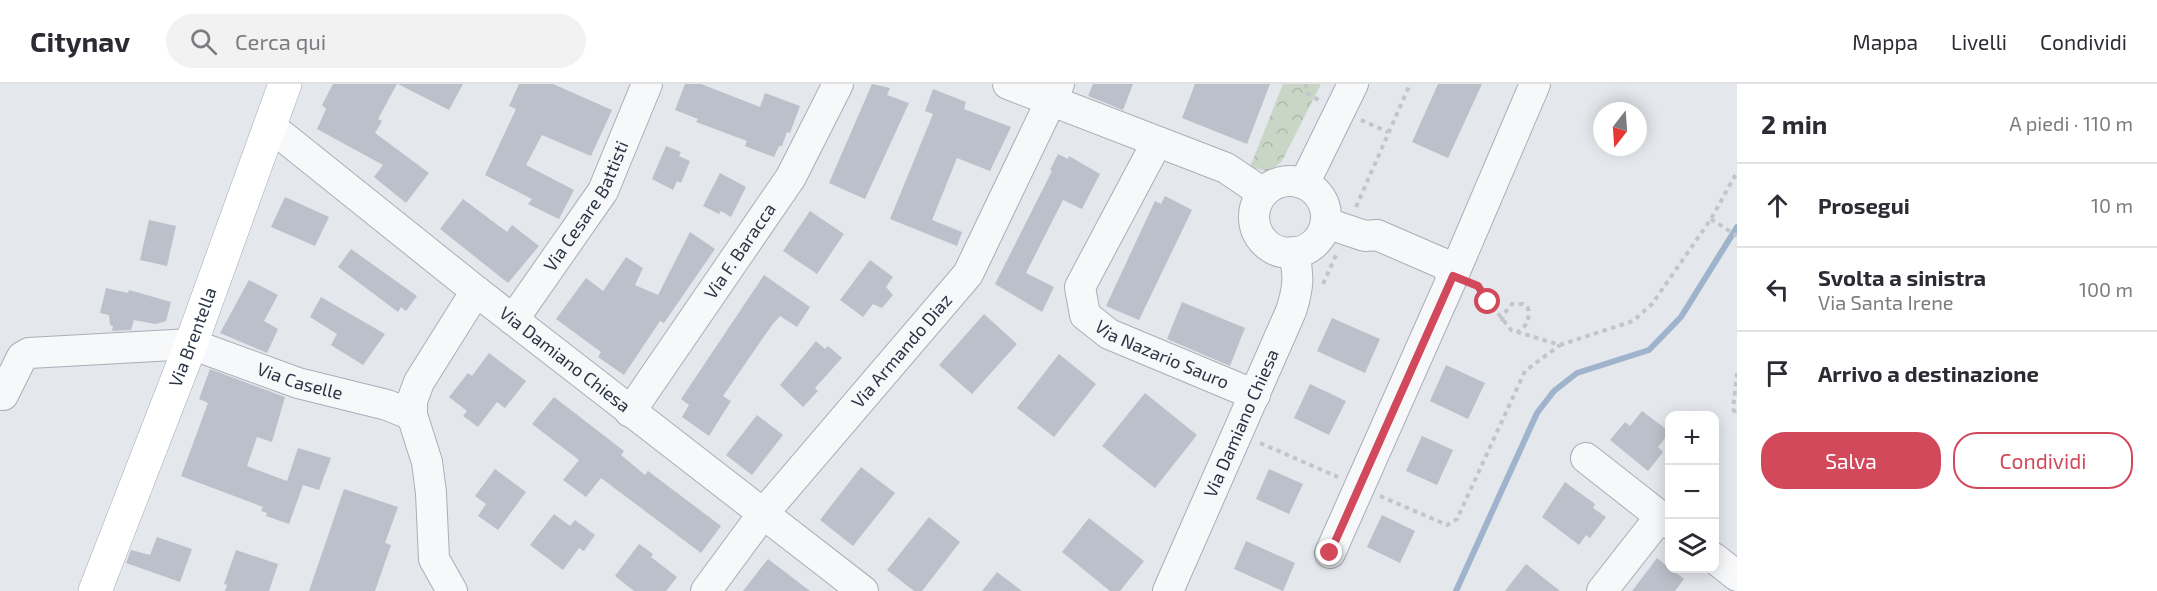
<!DOCTYPE html>
<html lang="it">
<meta charset="utf-8">
<style>
:root{--surface:#fff;--page:#f2f2f3;--text:#2b2b33;--muted:#7c7c81;--line:#e1e1e2;--accent:#d1495b}
body{margin:0;font-family:"Exo 2",sans-serif;background:var(--page);color:var(--text)}
.controls{position:absolute;right:18px;bottom:18px;display:grid;overflow:hidden;border-radius:12px;box-shadow:0 3px 15px #0003}
.controls button{width:54px;height:54px;display:grid;place-items:center;padding:0;border:0;border-bottom:2px solid var(--line);background:var(--surface);color:var(--text);font:30px sans-serif}
.compass{position:absolute;left:1593px;top:18px;width:54px;height:54px;border-radius:50%;background:var(--surface);box-shadow:0 3px 15px #0003;rotate:197deg}
.stop{position:absolute;width:18px;height:18px;margin:-14px;border:4px solid #d1495b;border-radius:50%;background:#fff}
.stop.end{background:#d1495b;border-color:#fff;box-shadow:0 2px 6px #0008}
.list{margin:0;padding:0;list-style:none}
h2{display:flex;justify-content:space-between;align-items:center;height:78px;margin:0;padding:0 24px;font-size:26px}
h2 small{font-size:20px;font-weight:400;color:var(--muted)}
.list li{display:grid;grid-template-columns:39px 1fr auto;gap:18px;align-items:center;box-sizing:border-box;height:84px;padding:0 24px;border-top:2px solid var(--line)}
.list b{display:block;font-size:22px;white-space:nowrap}
.list p{margin:0;font-size:20px;white-space:nowrap;color:var(--muted)}
.list em{font-size:20px;font-style:normal;color:var(--muted)}
.actions{display:flex;gap:12px;padding:18px 24px}
.actions a{flex:1;padding:14px 0;border:2px solid var(--accent);border-radius:24px;text-align:center;font-size:21px;color:var(--accent)}
.actions .main{background:var(--accent);color:#fff}
.icon{flex:none;width:33px;height:33px;fill:none;stroke:currentColor;stroke-width:2;stroke-linecap:round;stroke-linejoin:round}
.map{position:relative;flex:none;width:1737px;height:507px;overflow:hidden}
header{display:flex;align-items:center;gap:36px;box-sizing:border-box;height:84px;padding:0 30px;background:var(--surface);border-bottom:2px solid var(--line)}
header strong{font-size:28px}
nav{display:flex;gap:33px;margin-inline-start:auto;font-size:21px}
.search{width:420px;height:54px;background:var(--page);display:flex;align-items:center;gap:15px;box-sizing:border-box;padding:0 21px;border-radius:33px;color:var(--muted);font-size:22px}
main{display:flex}
aside{flex:1;background:var(--surface)}
.map>svg:first-child{display:block}
.park{fill:url(#park-crowns)}
.lines{fill:none;stroke-linecap:round;stroke-linejoin:round}
.stream{stroke:#9fb4cc;stroke-width:6}
.building{fill:#bbc0ca}
.minor-casing{stroke:#a9aeb7;stroke-width:32}
.major-casing{stroke:#a3abb8;stroke-width:34}
.path{stroke:#c2c5cb;stroke-width:4;stroke-dasharray:4.5 4.5;stroke-linecap:butt}
.minor{stroke:#f7f8fa;stroke-width:30}
.major{stroke:#fff;stroke-width:33}
.route{stroke:#d1495b;stroke-width:8}
.labels{text-anchor:middle;stroke-width:6;stroke-linejoin:round;paint-order:stroke}
.street-label{font-size:18px;fill:#2b3445;stroke:#f4f6f9}
</style>
<header>
<strong>Citynav</strong>
<div class="search"><svg class="icon" aria-label="search" viewBox="0 0 24 24"><circle cx="10" cy="10" r="6"/><path d="M15 15l6 6"/></svg>Cerca qui</div>
<nav><a>Mappa</a><a>Livelli</a><a>Condividi</a></nav>
</header>
<main>
<div class="map">
<svg width="1737" height="507" viewBox="0 0 1737 507">
<defs>
<pattern id="park-crowns" width="20" height="18" patternUnits="userSpaceOnUse" patternTransform="scale(1.5)"><rect width="20" height="18" fill="#c9d6c5"/><path d="M2 6a3 3 0 1 1 6 0M12 15a3 3 0 1 1 6 0" fill="none" stroke="#adb8ab"/></pattern>
</defs>
<rect width="100%" height="100%" fill="#e4e7ec"/>
<path class="park" d="M 1283,0 L 1321,0 L 1282,77 L 1270,88 L 1250,83 Z"/>
<g class="lines">
<path class="stream" d="M 1456,507 L 1537,329 L 1554,307 L 1577,289 L 1649,266 L 1681,233 L 1737,143"/>
</g>
<path class="building" d="M 333,0 L 397,0 L 378,35 L 382,37 L 375,49 L 429,89 L 406,119 L 374,93 L 383,81 L 317,45 L 326,25 L 322,21 Z
M 398,0 L 463,0 L 449,26 Z
M 519,0 L 553,0 L 612,26 L 591,72 L 542,51 L 526,81 L 574,106 L 559,135 L 528,120 L 532,115 L 485,91 L 516,25 L 509,22 Z
M 685,0 L 701,0 L 760,23 L 765,9 L 800,22 L 790,49 L 787,48 L 782,62 L 779,62 L 774,73 L 745,62 L 747,57 L 696,38 L 698,35 L 675,26 Z
M 872,0 L 890,4 L 887,11 L 909,19 L 865,115 L 829,99 Z
M 1093,0 L 1133,0 L 1123,26 L 1088,12 Z
M 1195,0 L 1270,0 L 1247,60 L 1182,34 Z
M 1438,0 L 1482,0 L 1448,74 L 1412,58 Z
M 933,5 L 966,18 L 964,25 L 1011,43 L 990,87 L 957,74 L 932,136 L 962,148 L 957,162 L 890,135 L 933,30 L 925,27 Z
M 666,62 L 681,68 L 679,72 L 690,77 L 681,99 L 677,97 L 673,106 L 652,95 Z
M 1058,70 L 1068,75 L 1069,72 L 1100,90 L 1082,125 L 1063,116 L 1026,189 L 1054,203 L 1042,228 L 995,200 L 1052,87 L 1050,86 Z
M 720,89 L 746,103 L 731,133 L 721,127 L 719,130 L 703,122 Z
M 1165,112 L 1192,126 L 1139,236 L 1106,222 L 1155,117 L 1161,120 Z
M 285,113 L 329,133 L 315,162 L 271,143 Z
M 463,115 L 507,148 L 512,141 L 539,162 L 508,199 L 440,145 Z
M 810,127 L 844,150 L 817,190 L 783,167 Z
M 149,136 L 176,142 L 167,182 L 140,176 Z
M 690,148 L 715,165 L 664,239 L 660,237 L 624,291 L 598,273 L 601,268 L 556,235 L 586,194 L 603,207 L 626,173 L 643,184 L 635,201 L 658,211 Z
M 351,165 L 417,212 L 406,227 L 401,223 L 398,228 L 338,183 Z
M 870,176 L 893,193 L 886,203 L 893,211 L 882,224 L 873,220 L 863,233 L 840,216 Z
M 764,191 L 810,223 L 797,243 L 780,232 L 772,241 L 723,312 L 731,317 L 709,352 L 682,333 L 689,321 L 681,315 Z
M 249,196 L 278,211 L 264,237 L 278,245 L 267,269 L 220,249 Z
M 106,204 L 128,209 L 129,206 L 171,218 L 166,237 L 155,240 L 134,236 L 131,246 L 112,247 L 113,242 L 110,241 L 109,231 L 100,229 Z
M 321,213 L 385,250 L 363,281 L 331,261 L 337,250 L 310,233 Z
M 1182,218 L 1245,244 L 1230,282 L 1167,255 Z
M 984,230 L 1017,260 L 972,310 L 939,281 Z
M 1332,234 L 1380,255 L 1365,289 L 1317,267 Z
M 816,257 L 825,265 L 828,262 L 842,274 L 815,304 L 818,307 L 803,323 L 780,301 Z
M 489,269 L 526,297 L 505,324 L 497,318 L 478,343 L 463,332 L 467,327 L 449,313 L 468,289 L 472,292 Z
M 1059,270 L 1096,300 L 1054,353 L 1017,324 Z
M 1446,281 L 1485,299 L 1468,335 L 1430,317 Z
M 210,285 L 285,313 L 272,358 L 257,353 L 247,382 L 287,397 L 298,364 L 331,374 L 319,406 L 303,401 L 289,440 L 266,432 L 267,429 L 261,427 L 263,423 L 181,392 L 208,319 L 199,315 Z
M 1310,300 L 1346,317 L 1329,351 L 1294,334 Z
M 1145,309 L 1197,351 L 1155,404 L 1102,362 Z
M 554,313 L 624,367 L 621,371 L 645,391 L 648,387 L 721,442 L 701,469 L 601,394 L 586,413 L 563,396 L 579,376 L 532,340 Z
M 1642,327 L 1670,348 L 1658,363 L 1663,368 L 1648,387 L 1610,356 L 1625,338 L 1630,342 Z
M 757,331 L 783,351 L 752,391 L 726,371 Z
M 1422,352 L 1453,366 L 1437,401 L 1406,387 Z
M 861,383 L 895,409 L 853,462 L 820,436 Z
M 495,385 L 526,408 L 498,446 L 478,432 L 486,420 L 475,412 Z
M 1269,385 L 1303,400 L 1289,430 L 1256,415 Z
M 1565,398 L 1595,420 L 1593,424 L 1606,433 L 1590,454 L 1586,451 L 1579,461 L 1542,433 Z
M 344,405 L 398,423 L 385,459 L 391,461 L 375,507 L 309,507 Z
M 554,430 L 570,442 L 575,436 L 595,451 L 584,467 L 579,464 L 563,486 L 530,461 Z
M 1382,431 L 1415,447 L 1400,479 L 1367,463 Z
M 929,433 L 960,458 L 922,507 L 914,507 L 887,486 Z
M 1089,434 L 1144,477 L 1120,507 L 1110,507 L 1062,468 Z
M 157,453 L 192,465 L 180,498 L 126,479 L 131,466 L 150,471 Z
M 1246,457 L 1295,479 L 1283,507 L 1234,485 Z
M 639,460 L 653,470 L 651,473 L 677,493 L 666,507 L 634,507 L 615,492 Z
M 236,466 L 278,480 L 269,507 L 225,507 L 227,501 L 224,500 Z
M 1657,474 L 1684,495 L 1675,507 L 1632,507 Z
M 768,475 L 810,507 L 743,507 Z
M 1526,480 L 1560,507 L 1505,507 Z
M 997,488 L 1022,507 L 982,507 Z"/>
<g class="lines">
<g class="minor-casing">
<g id="minor">
<path d="M 1008,0 L 1226,84 L 1263,109"/>
<path id="s1" d="M 270,42 L 476,207 L 863,507"/>
<path id="s2" d="M 1157,58 L 1080,203 L 1085,231 L 1109,250 L 1255,311"/>
<circle cx="1290" cy="133" r="36"/>
<path d="M 1304,100 L 1353,0"/>
<path d="M 1326,139 L 1365,152 L 1377,151 L 1444,180 L 1453,192"/>
<path id="s3" d="M 513,236 L 603,107 L 647,0"/>
<path id="s4" d="M 3,311 L 22,273 L 29,269 L 191,260 L 298,299 L 387,321 L 412,331"/>
<path id="s5" d="M 630,328 L 791,93 L 838,0"/>
<path d="M 1586,374 L 1670,440"/>
<path d="M 1330,469 L 1453,192 L 1535,0"/>
<path d="M 1714,474 L 1737,492"/>
<path d="M 452,507 L 434,475 L 431,409 L 427,378 L 412,331 L 412,317 L 419,298 L 476,207"/>
<path id="s6" d="M 706,507 L 762,431 L 968,190 L 1059,0"/>
<path id="s7" d="M 1168,507 L 1291,227 C 1298,206 1300,190 1293,168"/>
<path d="M 1602,507 L 1660,433"/>
</g>
</g>
<g class="major-casing">
<g id="major">
<path id="s8" d="M 95,507 L 191,260 L 285,0"/>
</g>
</g>
<path class="path" d="M 1306,0 L 1307,9 L 1320,17
M 1361,36 L 1388,48
M 1356,123 L 1410,0
M 1711,135 L 1737,152
M 1323,200 L 1337,169
M 1476,201 L 1511,246 L 1560,261 L 1633,237 L 1652,220 L 1711,135 L 1737,88
M 1502,237 L 1503,231 L 1512,220 L 1523,220 L 1528,224 C 1530,237 1527,241 1517,249
M 1737,289 L 1733,325 L 1737,331
M 1260,359 L 1338,393
M 1380,412 L 1447,441 L 1457,435 L 1525,287 L 1560,261"/>
<use href="#minor" class="minor"/>
<use href="#major" class="major"/>
</g>
<g class="lines">
<path class="route" d="M 1330,469 L 1453,192 L 1478,202 L 1488,218"/>
</g>
<g class="labels">
<g class="street-label">
<text dy="6" stroke="none"><textPath href="#s3" startOffset="136">Via Cesare Battisti</textPath></text>
<text dy="6" stroke="none"><textPath href="#s5" startOffset="195">Via F. Baracca</textPath></text>
<text dy="6" stroke="none"><textPath href="#s8" startOffset="272">Via Brentella</textPath></text>
<text dy="6" stroke="none"><textPath href="#s6" startOffset="310">Via Armando Diaz</textPath></text>
<text dy="6" stroke="none"><textPath href="#s2" startOffset="280">Via Nazario Sauro</textPath></text>
<text dy="6" stroke="none"><textPath href="#s1" startOffset="376">Via Damiano Chiesa</textPath></text>
<text dy="6" stroke="none"><textPath href="#s4" startOffset="328">Via Caselle</textPath></text>
<text dy="6" stroke="none"><textPath href="#s7" startOffset="183">Via Damiano Chiesa</textPath></text>
</g>
</g>
</svg>
<div class="controls">
<button>+</button>
<button>−</button>
<button><svg class="icon" aria-label="layers" viewBox="0 0 24 24"><path d="M12 4l9 5-9 5-9-5zM3 14l9 5 9-5"/></svg></button>
</div>
<svg class="compass" viewBox="-18 -18 36 36"><path d="M0-13l5 13h-10z" fill="#e53935"/><path d="M0 13l5-13h-10z" fill="#7c7c81"/></svg>
<div class="stop" style="left:1488px;top:218px"></div>
<div class="stop end" style="left:1330px;top:469px"></div>
</div>
<aside>
<h2>2 min<small>A piedi · 110 m</small></h2>
<ul class="list">
<li><svg class="icon" aria-label="ahead" viewBox="0 0 24 24"><path d="M12 20V5M6 11l6-6 6 6"/></svg><div><b>Prosegui</b></div><em>10 m</em></li>
<li><svg class="icon" aria-label="left" viewBox="0 0 24 24"><path d="M17 20v-9H6M10 6l-5 5 5 5"/></svg><div><b>Svolta a sinistra</b><p>Via Santa Irene</p></div><em>100 m</em></li>
<li><svg class="icon" aria-label="arrive" viewBox="0 0 24 24"><path d="M6 21V4h12l-3 4 3 4H6"/></svg><div><b>Arrivo a destinazione</b></div></li>
</ul>
<div class="actions"><a class="main">Salva</a><a>Condividi</a></div>
</aside>
</main>
